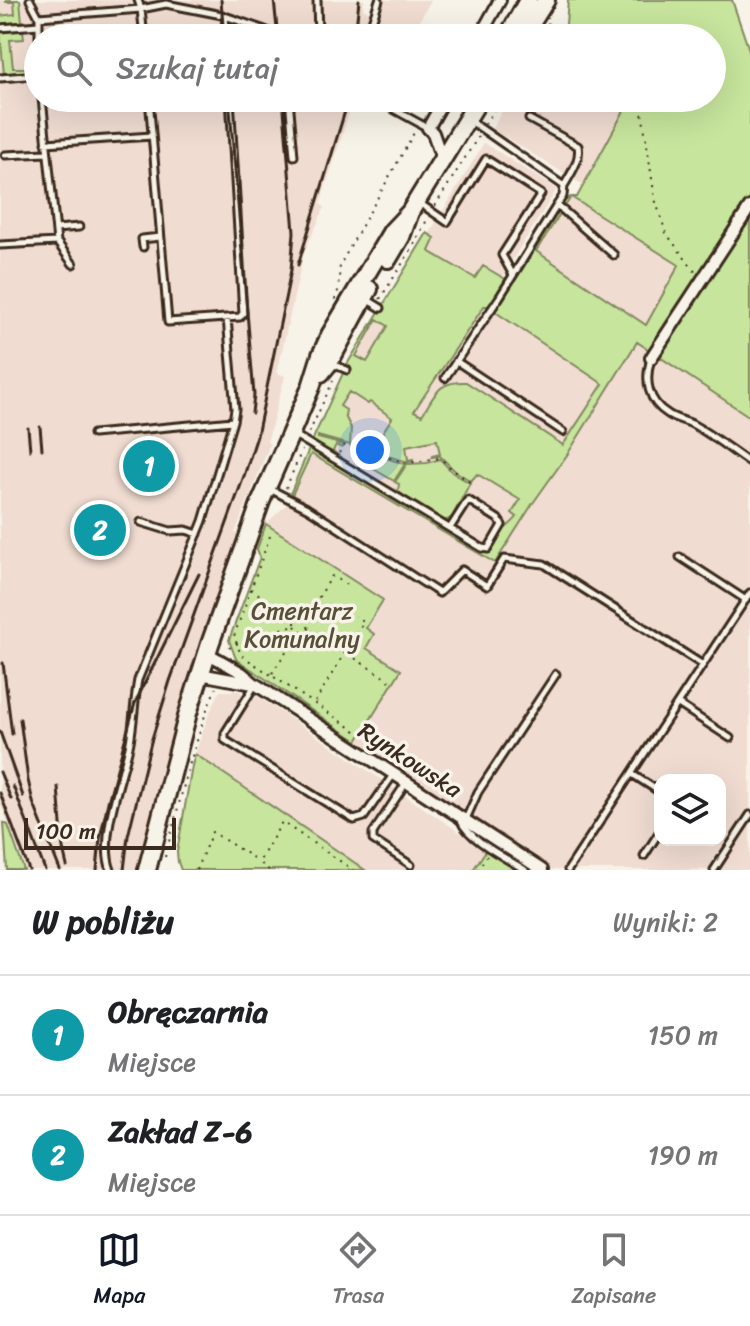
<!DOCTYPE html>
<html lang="pl">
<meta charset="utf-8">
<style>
:root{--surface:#fff;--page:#f2f2f2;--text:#202124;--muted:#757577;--line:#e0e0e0;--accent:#111827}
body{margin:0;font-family:Sriracha,sans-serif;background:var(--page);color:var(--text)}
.controls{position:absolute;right:24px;bottom:24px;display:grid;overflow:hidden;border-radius:16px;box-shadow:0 8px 32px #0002}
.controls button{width:72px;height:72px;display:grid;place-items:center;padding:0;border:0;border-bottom:2px solid var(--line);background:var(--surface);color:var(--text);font:40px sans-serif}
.scale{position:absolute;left:24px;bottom:20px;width:152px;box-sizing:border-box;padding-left:8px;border:4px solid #3b2a1e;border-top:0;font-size:22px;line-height:28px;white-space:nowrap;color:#3b2a1e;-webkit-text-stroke:6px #f7f3e8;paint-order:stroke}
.you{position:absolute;left:370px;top:450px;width:28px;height:28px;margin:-20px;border:6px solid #fff;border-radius:50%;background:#1a73e8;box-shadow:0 0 0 12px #1a73e833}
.badge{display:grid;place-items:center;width:52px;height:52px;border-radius:50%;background:var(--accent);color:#fff;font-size:26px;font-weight:700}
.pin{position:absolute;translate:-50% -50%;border:4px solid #fff;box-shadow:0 2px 8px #0006}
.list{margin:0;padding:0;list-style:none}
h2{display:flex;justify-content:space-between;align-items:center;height:104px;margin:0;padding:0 32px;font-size:34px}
h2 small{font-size:26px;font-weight:400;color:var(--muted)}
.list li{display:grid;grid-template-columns:52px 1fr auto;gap:24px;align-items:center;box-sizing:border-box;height:120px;padding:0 32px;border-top:2px solid var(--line)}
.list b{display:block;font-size:30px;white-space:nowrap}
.list p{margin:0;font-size:26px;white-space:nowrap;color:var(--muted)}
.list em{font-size:26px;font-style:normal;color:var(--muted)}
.icon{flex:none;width:44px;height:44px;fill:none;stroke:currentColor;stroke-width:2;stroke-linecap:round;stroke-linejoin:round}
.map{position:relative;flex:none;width:750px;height:870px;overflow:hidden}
.search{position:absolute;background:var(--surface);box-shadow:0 8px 32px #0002;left:24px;right:24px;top:24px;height:88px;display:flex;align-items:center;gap:20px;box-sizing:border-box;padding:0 28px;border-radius:44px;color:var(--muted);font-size:30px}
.sheet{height:344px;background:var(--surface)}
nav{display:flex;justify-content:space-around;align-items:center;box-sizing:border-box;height:112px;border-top:2px solid var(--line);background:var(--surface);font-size:22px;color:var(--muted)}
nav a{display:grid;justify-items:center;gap:4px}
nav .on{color:var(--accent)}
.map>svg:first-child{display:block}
.built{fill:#f0dcd1;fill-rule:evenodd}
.green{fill:#c7e59d;stroke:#81885e;stroke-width:2;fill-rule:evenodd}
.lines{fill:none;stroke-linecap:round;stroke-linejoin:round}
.lane-casing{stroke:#3b2a1e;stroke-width:11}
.street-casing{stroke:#3b2a1e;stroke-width:16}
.primary-casing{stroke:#3b2a1e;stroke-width:22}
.path{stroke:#3b2a1e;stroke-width:2;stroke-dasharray:2 6;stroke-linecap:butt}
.lane{stroke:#f7f3e8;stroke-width:5}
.street{stroke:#f7f3e8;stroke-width:10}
.primary{stroke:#f7f3e8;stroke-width:16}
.rail{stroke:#3b2a1e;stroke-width:3}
.labels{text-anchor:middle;stroke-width:7;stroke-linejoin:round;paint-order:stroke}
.park-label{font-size:24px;fill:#574f37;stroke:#f7f3e8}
.street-label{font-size:24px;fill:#3b2a1e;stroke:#f7f3e8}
</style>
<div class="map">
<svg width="750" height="870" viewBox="0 0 750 870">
<rect width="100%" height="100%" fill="#f7f3e8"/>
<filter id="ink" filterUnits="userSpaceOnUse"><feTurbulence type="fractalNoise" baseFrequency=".0125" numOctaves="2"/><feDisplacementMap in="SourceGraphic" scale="16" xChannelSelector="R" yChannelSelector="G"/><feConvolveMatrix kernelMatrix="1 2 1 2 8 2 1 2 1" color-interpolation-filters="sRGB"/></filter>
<g filter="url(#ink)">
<path class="built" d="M 0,0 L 364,0 L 363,9 L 371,12 L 377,0 L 431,0 L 410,38 L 38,38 L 38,98 L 354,98 L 320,204 L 325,207 L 304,252 L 277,373 L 285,376 L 267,442 L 270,444 L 235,533 L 238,534 L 197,654 L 137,870 L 26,870 L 0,802 Z
M 509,98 L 631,98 L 583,185 L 492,129 Z
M 484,143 L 557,189 L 503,275 L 508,277 L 571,197 L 680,265 L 637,342 L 750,417 L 750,870 L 539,870 L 489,838 L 462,809 L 357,741 L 401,670 L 366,648 L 366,629 L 383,600 L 266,524 L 288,503 L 343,379 L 427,233 L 429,234 ZM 660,780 L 720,780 L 720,840 L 660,840 Z
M 220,691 L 239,691 L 252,700 L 257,696 L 486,850 L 473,870 L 365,870 L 195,754 L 209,714 Z"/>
<path class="green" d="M 6,0 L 20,0 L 22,22 L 0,24 L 0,16 L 15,14 L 14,2 L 6,2 Z
M 568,0 L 732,0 L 749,50 L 750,65 L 750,199 L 660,337 L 750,220 L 750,417 L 637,342 L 567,455 L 533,503 L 495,563 L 311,454 L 292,495 L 290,494 L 309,449 L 311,450 L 312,449 L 421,513 L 481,551 C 497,554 495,541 503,531 C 508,525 513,523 517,517 L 512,513 L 520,500 L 477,474 L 471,481 L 455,471 L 440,456 L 432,457 L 432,456 L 440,454 L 437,440 L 406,446 L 408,460 L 413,459 L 413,461 L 408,462 L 363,449 L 373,447 L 392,418 L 370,402 L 368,404 L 349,392 L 340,406 L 346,410 L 345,416 L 351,428 L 350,445 L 318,436 L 318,438 L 344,445 L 342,448 L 336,445 L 333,451 L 338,455 L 337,456 L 312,441 L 343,373 L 345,374 L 349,368 L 346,366 L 427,233 L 435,238 L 429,251 L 475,278 L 483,266 L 507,280 L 489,306 L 484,306 L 414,411 L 422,415 C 436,394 437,381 466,382 L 563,445 L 603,384 L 494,311 L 565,200 L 571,197 L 577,197 L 631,98 L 712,98 L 712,38 L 559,38 L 566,24 ZM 571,197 L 679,265 L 646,325 L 536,251 ZM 377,319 L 388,326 L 367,362 L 356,356 Z
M 23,30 L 24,39 L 10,40 L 13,68 L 26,68 L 26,72 L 4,74 L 0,32 Z
M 367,452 L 405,464 L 394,481 L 365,464 Z
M 440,459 L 453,473 L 470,483 L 452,517 L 447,520 L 443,520 L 398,492 L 399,484 L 395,482 L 407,464 L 427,463 Z
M 266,524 L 383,600 L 366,628 L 374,634 L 366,648 L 401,670 L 357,741 L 236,659 L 229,640 L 260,557 L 257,549 Z
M 195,754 L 345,856 L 365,870 L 181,870 L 178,862 L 177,852 L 192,766 Z
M 4,823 L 8,825 L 24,870 L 7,870 Z
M 491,843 L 530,870 L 473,870 Z"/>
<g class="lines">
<g class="lane-casing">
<path id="lane" d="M 30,0 L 39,17
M 138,0 L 141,9 L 144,38
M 317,0 L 318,38
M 225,17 L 227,38
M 0,28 L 39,25
M 39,38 L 39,17 L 141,9 L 166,4 L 222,15 L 265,30 L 281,38
M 367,38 L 379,0
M 0,78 L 38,75
M 149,98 L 168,322 L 240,317 L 243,313 L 230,98
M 289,98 L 294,156
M 373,98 L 428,128
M 529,119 L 578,146 C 581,160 571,173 564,186
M 46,143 L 152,136
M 5,155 L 47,153
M 418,202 L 447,222 L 486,159 L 541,194 L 502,255 L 513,275
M 557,205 L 614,255
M 56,229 L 79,227
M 57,242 L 73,264
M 0,245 L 57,242 L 42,98
M 143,247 L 142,239 L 160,237
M 368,300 L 381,308
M 651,359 C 644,380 648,402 668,414 C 675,419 684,420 692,424 C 712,435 731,450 750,463
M 456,361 L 563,432
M 330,363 L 347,370
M 445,378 L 499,298 L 557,205 L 563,196 L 564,186 L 469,120
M 93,434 L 233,421
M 293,434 L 482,548 L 488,549 L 502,525 L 498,519 L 468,500 L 450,528
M 268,488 L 307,508 L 439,593 L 462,570 L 487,586 L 504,559 L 544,564 L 703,665
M 141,522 L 170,531 L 186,530 L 198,534
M 680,557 L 746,600
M 255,685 L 225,733 L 225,740 L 354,820 L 364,817 L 393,775
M 678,704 L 730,738
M 632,774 L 660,792
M 406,783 L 373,833 L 373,840 L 411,865
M 466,819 L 478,792 L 556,674
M 461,821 C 468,839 508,859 525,870
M 644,856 L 660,831
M 111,870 C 98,837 123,777 130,742 C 134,721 134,701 138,680 L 203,521 L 233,421 L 235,409 L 227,318
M 568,870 L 750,593
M 714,870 L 750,815"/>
</g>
<g class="street-casing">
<path id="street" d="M 479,38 L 500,0
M 442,159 L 433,133 L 428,128 L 445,98
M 651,358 L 750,207
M 207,653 L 242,673 L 255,684 L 542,870
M 200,674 L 253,684"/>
</g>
<g class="primary-casing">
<path id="primary" d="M 507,38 L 528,0
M 522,38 L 546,0
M 388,259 L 401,237 L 410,212 L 480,98
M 321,373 L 329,363 L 369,289
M 147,870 L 188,713 L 210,644 L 261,501 L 311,387 L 321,355 L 330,335 L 392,231 L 410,212"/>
</g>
<path class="path" d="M 539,38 L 549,22
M 640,98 L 655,199 L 666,233 L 696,273
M 485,124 L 501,98
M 435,206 L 478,137
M 380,299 L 411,250 L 428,218
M 335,300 L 338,291 L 340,265 L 415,131
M 309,433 L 333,381
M 339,453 L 345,445 L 408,463 L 440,458 L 453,470 L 472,484
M 286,488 L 302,450
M 270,536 L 234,636 L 241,655 L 271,675
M 251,589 L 296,620
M295 624a7 7 0 1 1 14 0a7 7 0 1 1-14 0Z
M 306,618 L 332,576 L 347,585
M 308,628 L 390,681
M 299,631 L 271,675 L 359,733
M 229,648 L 236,644 L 294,625
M 315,702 L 364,621 L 356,616
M 165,857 L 189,766 L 208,706 L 216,688
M 196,870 L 212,832 L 258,861
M 269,870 L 259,862 L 282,822 L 353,870
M 477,870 L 487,856"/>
<use href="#lane" class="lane"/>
<use href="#street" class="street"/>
<use href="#primary" class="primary"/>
<path class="rail" d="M 221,0 L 224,38
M 274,0 L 278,38
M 355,38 L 359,0
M 229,98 L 254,395 L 252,413
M 298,265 L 349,98
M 40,427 L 42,449
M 28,428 L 30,450
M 3,663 L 12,734
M 20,719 L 28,780 L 33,802 L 60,870
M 0,732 L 23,796
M 0,772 L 11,799
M 13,786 L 45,870
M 58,787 L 63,849 L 67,866
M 0,793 L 29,870
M 97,870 L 100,838 L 108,802 L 135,703 L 199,574
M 124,870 L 128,836 L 151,742 L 170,681 L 244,476 L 257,436 L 291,270 L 294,232 L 283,98"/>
</g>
</g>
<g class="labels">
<g class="park-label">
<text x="302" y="619">Cmentarz<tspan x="302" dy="28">Komunalny</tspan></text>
</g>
<g class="street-label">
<text transform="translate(410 760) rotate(33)" y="8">Rynkowska</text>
</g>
</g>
</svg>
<div class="controls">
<button><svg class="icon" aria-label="layers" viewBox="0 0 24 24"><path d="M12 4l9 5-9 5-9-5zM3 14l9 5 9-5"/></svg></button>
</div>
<div class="scale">100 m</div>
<div class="you"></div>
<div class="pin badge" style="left:149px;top:466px;background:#0f9aa8">1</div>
<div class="pin badge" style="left:100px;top:530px;background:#0f9aa8">2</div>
<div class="search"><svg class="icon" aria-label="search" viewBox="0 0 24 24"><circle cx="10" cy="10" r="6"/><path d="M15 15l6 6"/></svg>Szukaj tutaj</div>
</div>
<section class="sheet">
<h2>W pobliżu<small>Wyniki: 2</small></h2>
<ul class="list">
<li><span class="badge" style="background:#0f9aa8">1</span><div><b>Obręczarnia</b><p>Miejsce</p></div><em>150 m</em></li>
<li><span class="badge" style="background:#0f9aa8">2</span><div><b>Zakład Z-6</b><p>Miejsce</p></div><em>190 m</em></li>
</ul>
</section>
<nav>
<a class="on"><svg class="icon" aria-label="map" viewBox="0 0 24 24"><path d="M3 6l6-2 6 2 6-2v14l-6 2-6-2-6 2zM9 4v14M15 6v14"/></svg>Mapa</a>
<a><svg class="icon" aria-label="directions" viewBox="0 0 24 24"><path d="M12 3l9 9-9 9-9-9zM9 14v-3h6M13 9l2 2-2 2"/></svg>Trasa</a>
<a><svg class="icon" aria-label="saved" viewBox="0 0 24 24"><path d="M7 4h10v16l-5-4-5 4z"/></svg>Zapisane</a>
</nav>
